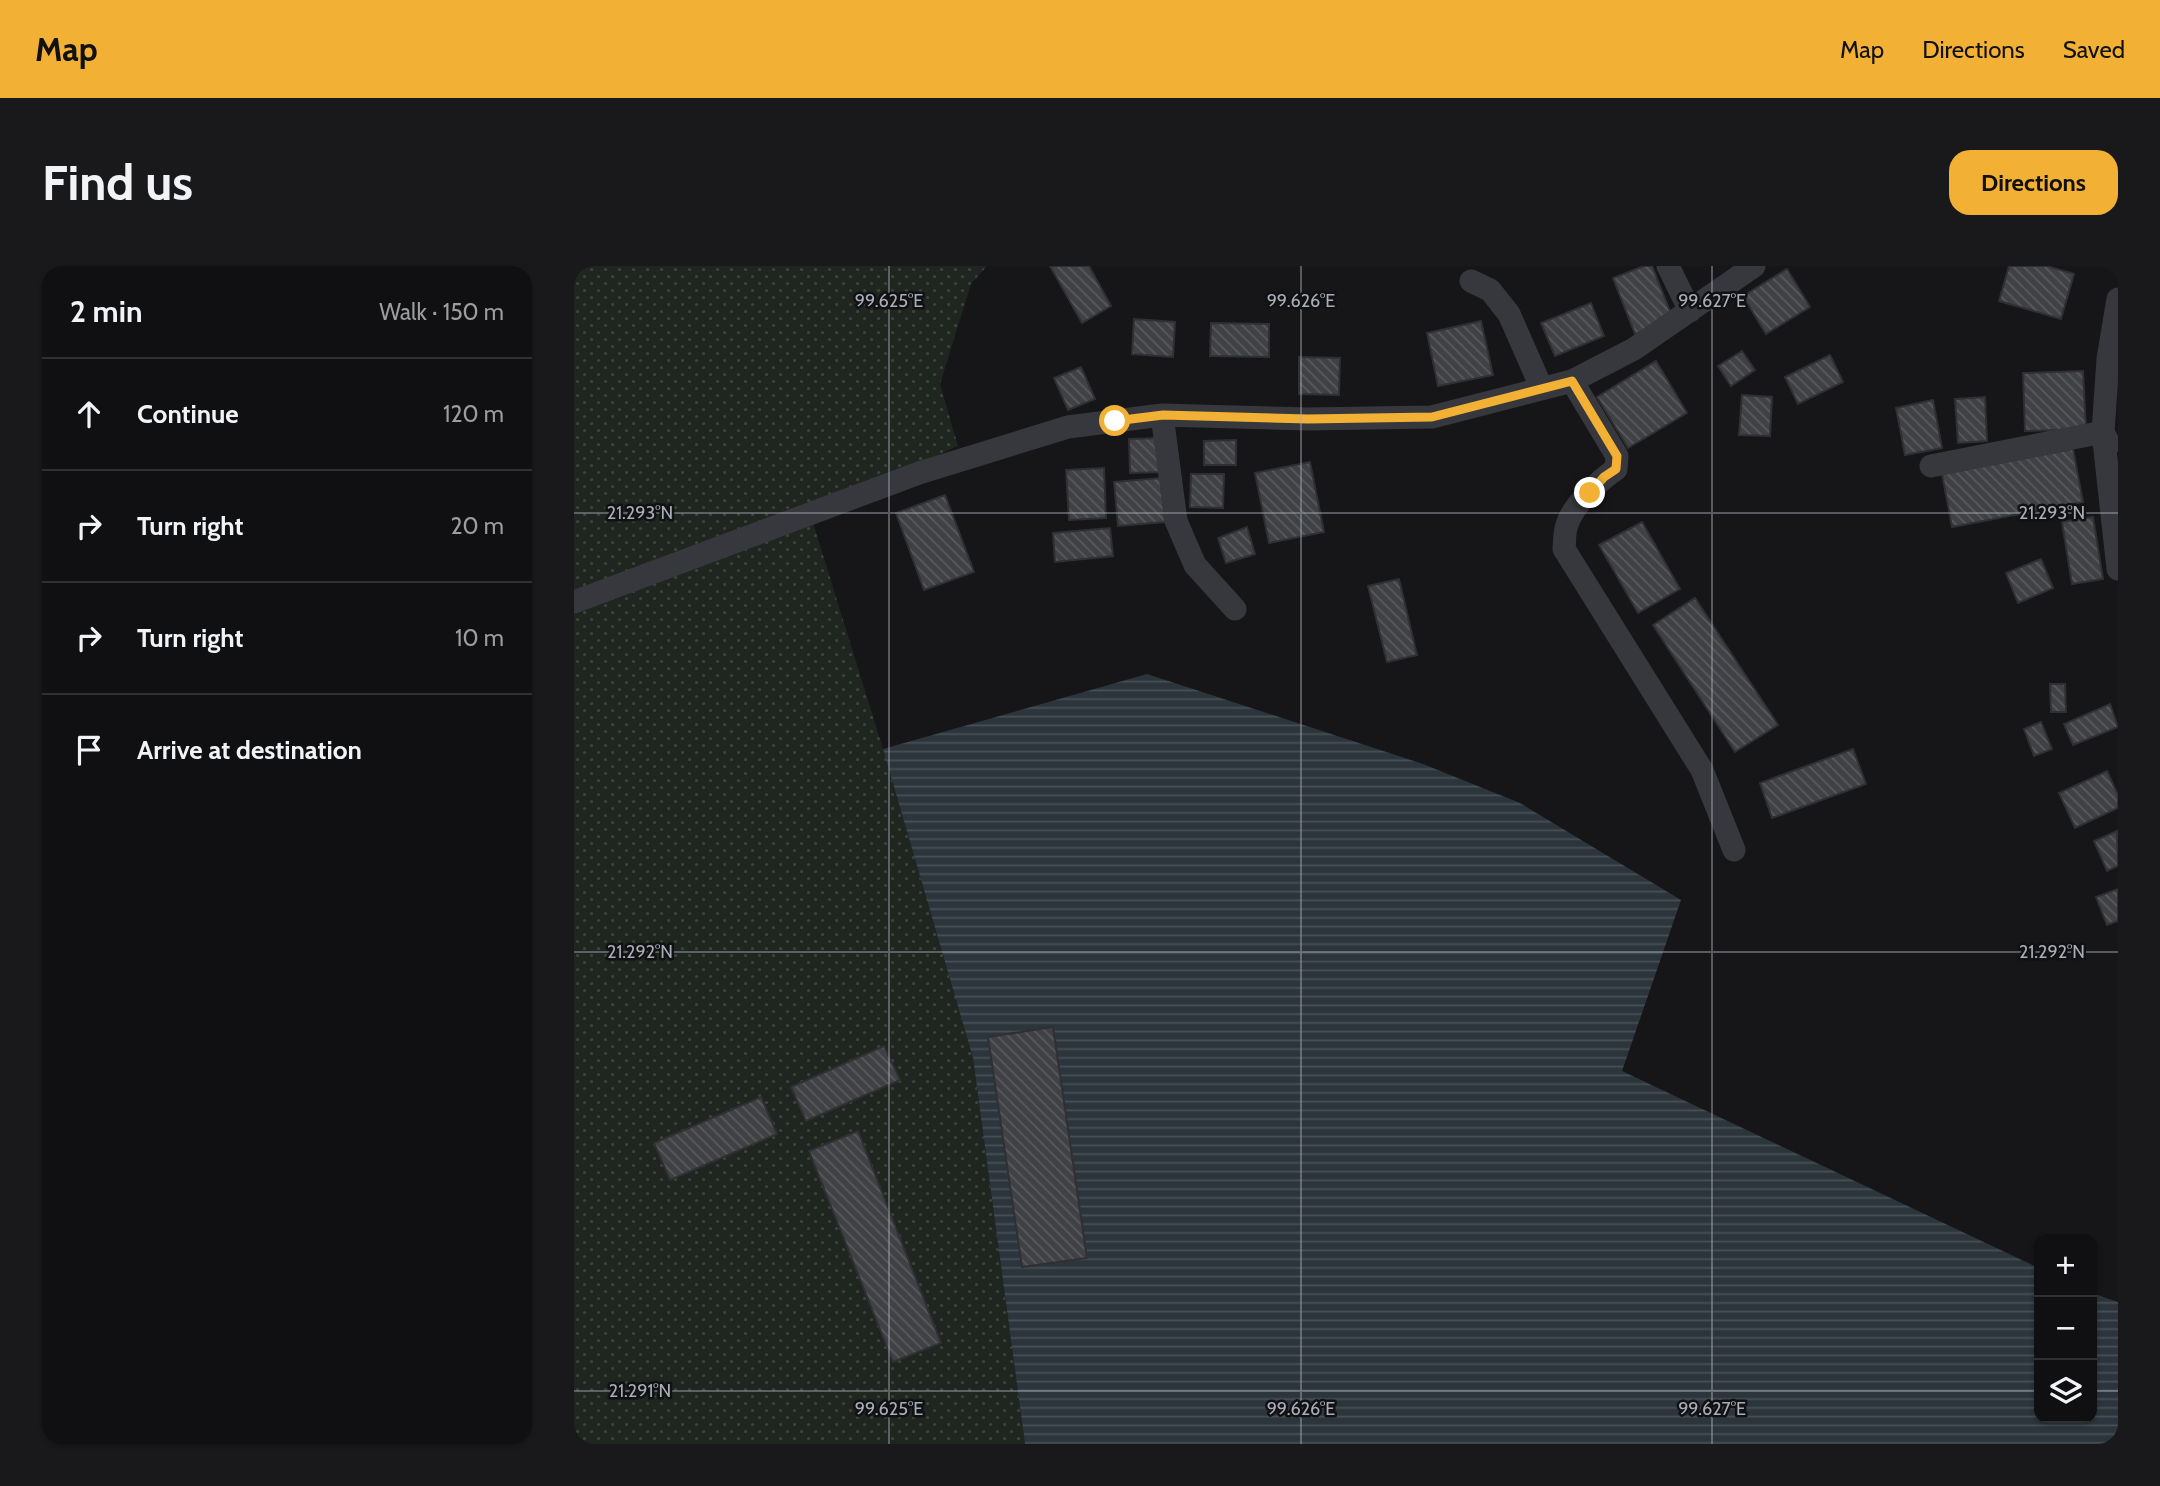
<!DOCTYPE html>
<meta charset="utf-8">
<style>
:root{--surface:#101012;--page:#19191b;--text:#f1f3f6;--muted:#9c9d9f;--line:#303032;--accent:#f2b134}
body{margin:0;font-family:Cabin,sans-serif;background:var(--page);color:var(--text)}
.controls{position:absolute;right:21px;bottom:21px;display:grid;overflow:hidden;border-radius:14px;box-shadow:0 2px 5px #0004}
.controls button{width:63px;height:63px;display:grid;place-items:center;padding:0;border:0;border-bottom:2px solid var(--line);background:var(--surface);color:var(--text);font:35px sans-serif}
.stop{position:absolute;width:21px;height:21px;margin:-16px;border:5px solid #f2b134;border-radius:50%;background:#fff}
.stop.end{background:#f2b134;border-color:#fff;box-shadow:0 2px 7px #0008}
.list{margin:0;padding:0;list-style:none}
h2{display:flex;justify-content:space-between;align-items:center;height:91px;margin:0;padding:0 28px;font-size:30px}
h2 small{font-size:23px;font-weight:400;color:var(--muted)}
.list li{display:grid;grid-template-columns:46px 1fr auto;gap:21px;align-items:center;box-sizing:border-box;height:112px;padding:0 28px;border-top:2px solid var(--line)}
.list b{display:block;font-size:26px;white-space:nowrap}
.list em{font-size:23px;font-style:normal;color:var(--muted)}
.icon{flex:none;width:38px;height:38px;fill:none;stroke:currentColor;stroke-width:2;stroke-linecap:round;stroke-linejoin:round}
.map{position:relative;flex:none;width:1544px;height:1178px;overflow:hidden;border-radius:21px}
header{display:flex;align-items:center;gap:42px;box-sizing:border-box;height:98px;padding:0 35px;background:var(--accent);color:#111}
header strong{font-size:33px}
nav{display:flex;gap:38px;margin-inline-start:auto;font-size:24px}
.intro{display:flex;align-items:center;justify-content:space-between;box-sizing:border-box;height:168px;padding:0 42px}
h1{margin:0;font-size:49px}
.button{padding:18px 32px;border-radius:21px;background:var(--accent);color:#111;font-size:24px;font-weight:700}
main{display:flex;gap:42px;padding:0 42px}
aside{flex:1;background:var(--surface);border-radius:21px;box-shadow:0 2px 5px #0004}
.map>svg:first-child{display:block}
.grass{fill:url(#grass-dots)}
.water{fill:url(#water-rules)}
.building{fill:url(#building-back-hatch);stroke:#303034;stroke-width:2}
.lines{fill:none;stroke-linecap:round;stroke-linejoin:round}
.street{stroke:#37383d;stroke-width:23}
.route{stroke:#f2b134;stroke-width:9}
.ticks{fill:none;stroke:#a8adb8;stroke-width:2;stroke-opacity:0.45}
.ticks-label{font-size:18px;text-anchor:middle;fill:#a8adb8;stroke:#111113;stroke-width:5;stroke-linejoin:round;paint-order:stroke}
</style>
<header>
<strong>Map</strong>
<nav><a>Map</a><a>Directions</a><a>Saved</a></nav>
</header>
<div class="intro"><h1>Find us</h1><a class="button">Directions</a></div>
<main>
<aside>
<h2>2 min<small>Walk · 150 m</small></h2>
<ul class="list">
<li><svg class="icon" aria-label="ahead" viewBox="0 0 24 24"><path d="M12 20V5M6 11l6-6 6 6"/></svg><div><b>Continue</b></div><em>120 m</em></li>
<li><svg class="icon" aria-label="right" viewBox="0 0 24 24"><path d="M7 20v-9h11M14 6l5 5-5 5"/></svg><div><b>Turn right</b></div><em>20 m</em></li>
<li><svg class="icon" aria-label="right" viewBox="0 0 24 24"><path d="M7 20v-9h11M14 6l5 5-5 5"/></svg><div><b>Turn right</b></div><em>10 m</em></li>
<li><svg class="icon" aria-label="arrive" viewBox="0 0 24 24"><path d="M6 21V4h12l-3 4 3 4H6"/></svg><div><b>Arrive at destination</b></div></li>
</ul>
</aside>
<div class="map">
<svg width="1544" height="1178" viewBox="0 0 1544 1178">
<defs>
<pattern id="grass-dots" width="8" height="8" patternUnits="userSpaceOnUse" patternTransform="scale(1.75)"><rect width="8" height="8" fill="#1e261f"/><path d="M2 2h.1M6 6h.1" fill="none" stroke="#3c433d" stroke-width="1.8" stroke-linecap="round"/></pattern>
<pattern id="water-rules" width="6" height="5" patternUnits="userSpaceOnUse" patternTransform="scale(1.75)"><rect width="6" height="5" fill="#2c353c"/><path d="M0 2.5h6" fill="none" stroke="#485056"/></pattern>
<pattern id="building-back-hatch" width="6" height="6" patternUnits="userSpaceOnUse" patternTransform="scale(1.75)"><rect width="6" height="6" fill="#404145"/><path d="M-1 5l2 2M0 0l6 6M5-1l2 2" fill="none" stroke="#595a5e"/></pattern>
</defs>
<rect width="100%" height="100%" fill="#161618"/>
<path class="grass" d="M 0,0 L 413,0 L 397,18 L 366,118 L 384,180 L 236,247 L 309,483 L 399,792 L 451,1178 L 0,1178 Z"/>
<path class="water" d="M 573,408 L 849,498 L 946,537 L 1107,634 L 1048,805 L 1465,1002 L 1465,1152 L 1518,1152 L 1518,1027 L 1544,1036 L 1544,1178 L 451,1178 L 399,792 L 309,483 Z"/>
<path class="building" d="M 476,0 L 515,0 L 537,40 L 508,57 Z
M 1070,0 L 1078,0 L 1099,53 L 1061,68 L 1039,12 Z
M 1435,0 L 1473,0 L 1500,8 L 1487,53 L 1425,35 Z
M 1213,3 L 1236,41 L 1192,68 L 1169,30 Z
M 1017,37 L 1030,70 L 981,90 L 967,57 Z
M 560,53 L 601,56 L 599,91 L 558,88 Z
M 907,55 L 919,109 L 864,120 L 853,67 Z
M 637,57 L 695,58 L 695,91 L 636,90 Z
M 1168,85 L 1181,104 L 1157,120 L 1144,100 Z
M 1256,89 L 1269,116 L 1224,138 L 1211,111 Z
M 725,91 L 766,92 L 765,129 L 725,128 Z
M 1082,95 L 1113,147 L 1054,182 L 1023,131 Z
M 507,101 L 521,133 L 494,144 L 480,112 Z
M 1509,105 L 1512,163 L 1451,165 L 1449,107 Z
M 1168,129 L 1198,131 L 1196,170 L 1165,169 Z
M 1411,131 L 1413,175 L 1384,177 L 1381,133 Z
M 1359,134 L 1368,182 L 1331,189 L 1322,142 Z
M 587,172 L 588,206 L 556,207 L 555,173 Z
M 662,174 L 662,199 L 630,199 L 630,175 Z
M 1499,183 L 1509,236 L 1378,261 L 1368,208 Z
M 736,196 L 750,266 L 695,277 L 681,207 Z
M 530,202 L 532,252 L 495,254 L 492,204 Z
M 617,208 L 650,208 L 649,242 L 616,241 Z
M 587,212 L 591,256 L 544,260 L 540,216 Z
M 371,229 L 400,306 L 350,324 L 322,247 Z
M 1519,251 L 1529,313 L 1498,318 L 1488,256 Z
M 1068,256 L 1106,323 L 1064,347 L 1025,279 Z
M 673,261 L 681,288 L 652,297 L 644,272 Z
M 536,262 L 539,290 L 481,296 L 479,267 Z
M 1467,293 L 1479,322 L 1444,337 L 1432,307 Z
M 825,313 L 843,389 L 813,396 L 794,320 Z
M 1121,332 L 1204,459 L 1161,486 L 1079,359 Z
M 1476,418 L 1491,418 L 1492,446 L 1477,446 Z
M 1536,438 L 1544,461 L 1499,479 L 1490,458 Z
M 1467,456 L 1478,483 L 1460,490 L 1450,463 Z
M 1279,483 L 1292,518 L 1198,552 L 1186,517 Z
M 1533,505 L 1544,529 L 1544,542 L 1501,562 L 1485,527 Z
M 1543,565 L 1544,600 L 1533,605 L 1520,575 Z
M 1544,623 L 1544,655 L 1533,659 L 1522,631 Z
M 479,761 L 513,992 L 448,1001 L 414,771 Z
M 310,780 L 326,814 L 232,855 L 217,821 Z
M 187,831 L 203,868 L 96,914 L 80,877 Z
M 284,865 L 367,1077 L 319,1096 L 235,885 Z"/>
<g class="lines">
<path class="street" d="M 1094,0 L 1116,45
M 897,15 L 916,24 L 935,48 L 968,123
M 998,115 L 1043,190 L 1042,203 C 1026,214 998,240 993,259 C 990,266 991,275 990,283 L 1128,504 L 1160,584
M 588,149 L 602,255 L 621,299 L 661,343
M 1535,178 L 1529,166 L 1534,93 L 1544,33
M 1357,200 L 1529,166 L 1544,303
M 0,336 L 345,207 L 494,161 L 588,149 L 734,153 L 858,151 L 998,115 L 1060,83 L 1180,0"/>
</g>
<g class="lines">
<path class="route" d="M 541,155 L 589,149 L 734,153 L 858,151 L 998,115 L 1043,190 L 1042,203 L 1030,211 L 1016,227"/>
</g>
<path class="ticks" d="M 315,0 L 315,1178M 727,0 L 727,1178M 1138,0 L 1138,1178M 0,247 L 1544,247M 0,686 L 1544,686M 0,1125 L 1465,1125M 1518,1125 L 1544,1125"/>
<g class="ticks-label">
<text x="315" y="41">99.625°E</text>
<text x="727" y="41">99.626°E</text>
<text x="1138" y="41">99.627°E</text>
<text x="66" y="253">21.293°N</text>
<text x="1478" y="253">21.293°N</text>
<text x="66" y="692">21.292°N</text>
<text x="1478" y="692">21.292°N</text>
<text x="66" y="1131">21.291°N</text>
<text x="315" y="1149">99.625°E</text>
<text x="727" y="1149">99.626°E</text>
<text x="1138" y="1149">99.627°E</text>
</g>
</svg>
<div class="controls">
<button>+</button>
<button>−</button>
<button><svg class="icon" aria-label="layers" viewBox="0 0 24 24"><path d="M12 4l9 5-9 5-9-5zM3 14l9 5 9-5"/></svg></button>
</div>
<div class="stop" style="left:541px;top:155px"></div>
<div class="stop end" style="left:1016px;top:227px"></div>
</div>
</main>
